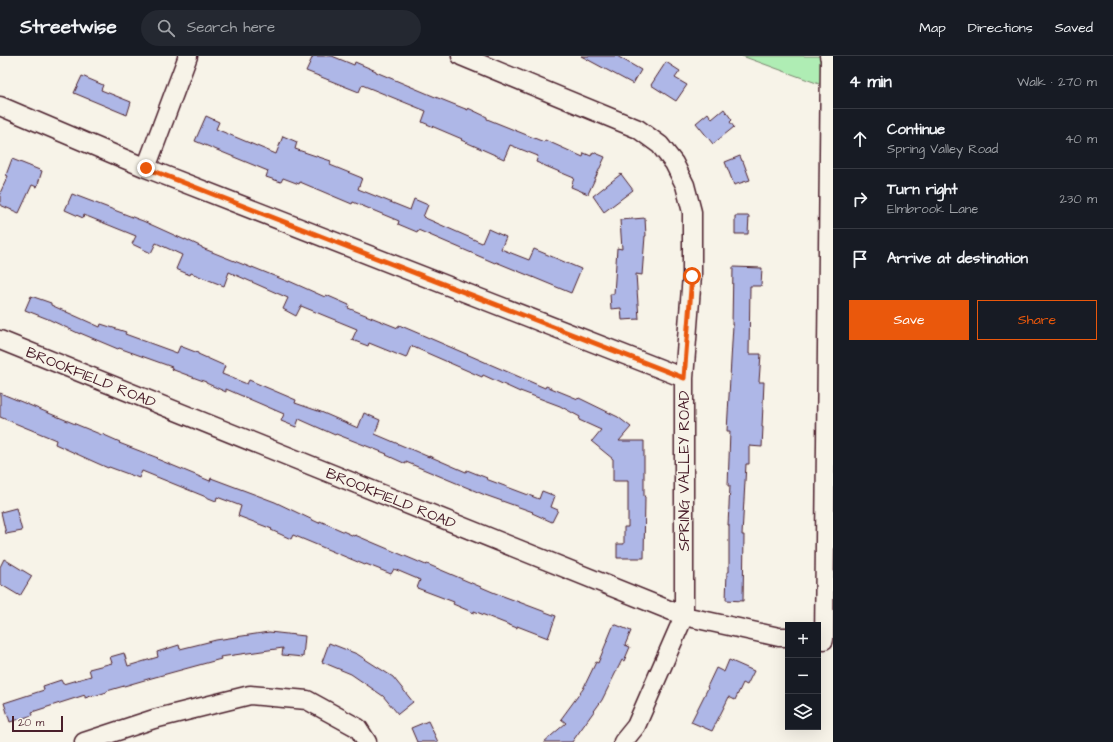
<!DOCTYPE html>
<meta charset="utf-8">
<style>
:root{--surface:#171b24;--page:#242831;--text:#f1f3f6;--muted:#9ea1a6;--line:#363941;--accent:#ea580c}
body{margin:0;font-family:"Architects Daughter",sans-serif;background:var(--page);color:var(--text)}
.controls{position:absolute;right:12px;bottom:12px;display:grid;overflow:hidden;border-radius:0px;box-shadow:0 4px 16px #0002}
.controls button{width:36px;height:36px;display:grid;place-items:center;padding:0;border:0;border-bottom:1px solid var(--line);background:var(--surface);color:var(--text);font:20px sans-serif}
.scale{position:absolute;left:12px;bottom:10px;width:51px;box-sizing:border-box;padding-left:4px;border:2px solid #4a1f2b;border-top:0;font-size:11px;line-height:14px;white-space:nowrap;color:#4a1f2b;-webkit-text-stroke:3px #f7f3e8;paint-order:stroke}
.stop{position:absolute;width:12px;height:12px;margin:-9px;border:3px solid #ea580c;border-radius:50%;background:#fff}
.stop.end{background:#ea580c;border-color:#fff;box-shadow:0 1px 4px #0008}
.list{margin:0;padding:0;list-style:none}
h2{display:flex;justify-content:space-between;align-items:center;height:52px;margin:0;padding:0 16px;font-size:17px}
h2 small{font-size:13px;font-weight:400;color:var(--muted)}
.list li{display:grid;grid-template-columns:26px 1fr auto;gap:12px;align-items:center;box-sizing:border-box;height:60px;padding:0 16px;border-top:1px solid var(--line)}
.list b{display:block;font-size:15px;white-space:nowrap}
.list p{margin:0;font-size:13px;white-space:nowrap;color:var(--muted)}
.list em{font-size:13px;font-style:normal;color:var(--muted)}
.actions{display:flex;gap:8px;padding:12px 16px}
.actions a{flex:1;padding:9px 0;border:1px solid var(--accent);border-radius:0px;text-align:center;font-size:14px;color:var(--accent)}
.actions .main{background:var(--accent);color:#fff}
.icon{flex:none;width:22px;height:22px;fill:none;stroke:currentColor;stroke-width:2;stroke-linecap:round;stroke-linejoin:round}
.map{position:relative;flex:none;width:833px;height:686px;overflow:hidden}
header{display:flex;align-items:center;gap:24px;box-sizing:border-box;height:56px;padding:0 20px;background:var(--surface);border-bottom:1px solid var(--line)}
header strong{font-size:19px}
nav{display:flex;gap:22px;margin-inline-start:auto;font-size:14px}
.search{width:280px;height:36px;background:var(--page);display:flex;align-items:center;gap:10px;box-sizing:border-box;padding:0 14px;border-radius:22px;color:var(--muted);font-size:15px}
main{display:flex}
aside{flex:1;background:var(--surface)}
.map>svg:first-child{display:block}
.green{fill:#afedb4;stroke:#7c8670}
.building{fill:#aeb7e7;stroke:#4a1f2b}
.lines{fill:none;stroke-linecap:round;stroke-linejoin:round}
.street-casing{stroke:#4a1f2b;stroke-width:21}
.street{stroke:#f7f3e8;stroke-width:18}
.route{stroke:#ea580c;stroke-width:5}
.labels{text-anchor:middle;stroke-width:3;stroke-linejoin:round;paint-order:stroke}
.street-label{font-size:15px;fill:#4a1f2b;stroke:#f7f3e8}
</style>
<header>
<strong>Streetwise</strong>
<div class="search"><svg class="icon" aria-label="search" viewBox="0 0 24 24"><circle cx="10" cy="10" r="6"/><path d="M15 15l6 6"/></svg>Search here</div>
<nav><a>Map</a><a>Directions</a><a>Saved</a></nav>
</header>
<main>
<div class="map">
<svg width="833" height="686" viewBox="0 0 833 686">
<rect width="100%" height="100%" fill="#f7f3e8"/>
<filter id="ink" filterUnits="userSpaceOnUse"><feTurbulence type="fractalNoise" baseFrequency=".025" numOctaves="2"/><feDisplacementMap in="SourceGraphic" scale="8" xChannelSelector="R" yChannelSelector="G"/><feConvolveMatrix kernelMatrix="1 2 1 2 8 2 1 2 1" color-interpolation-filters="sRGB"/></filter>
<g filter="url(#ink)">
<path class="green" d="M 742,0 L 833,0 L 833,33 Z"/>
<path class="building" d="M 313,0 L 332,0 L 354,9 L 355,6 L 376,15 L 376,16 L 433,40 L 468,54 L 468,52 L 487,61 L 487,63 L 544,86 L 545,84 L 583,101 L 584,97 L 591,100 L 593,96 L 605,101 L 588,138 L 571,131 L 574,122 L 536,106 L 538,100 L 510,89 L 504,103 L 461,84 L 462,83 L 422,66 L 426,55 L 362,29 L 359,36 L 306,15 Z
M 581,0 L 617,0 L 641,14 L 633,28 Z
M 666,6 L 680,15 L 675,22 L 687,29 L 676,45 L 651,29 Z
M 82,20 L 103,29 L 101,34 L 131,46 L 127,59 L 74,37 Z
M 724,53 L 732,64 L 730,66 L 734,71 L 713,88 L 696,67 L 708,57 L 712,63 Z
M 206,60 L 219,66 L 216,73 L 276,98 L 283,80 L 297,86 L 295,93 L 331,105 L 330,109 L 362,122 L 358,133 L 410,154 L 414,143 L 428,149 L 423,161 L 482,187 L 488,173 L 506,181 L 501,193 L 529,204 L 534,193 L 581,213 L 571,237 L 496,206 L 495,207 L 418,174 L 417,176 L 398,168 L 399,165 L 353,146 L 352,148 L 300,126 L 299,128 L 283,122 L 281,126 L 266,121 L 268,115 L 195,85 Z
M 740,100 L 742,105 L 743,105 L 750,124 L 734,129 L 725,106 Z
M 12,103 L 42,115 L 37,131 L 32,129 L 19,157 L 0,149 L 0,137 L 8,120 L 6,119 Z
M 621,118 L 633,134 L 604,156 L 593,140 Z
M 72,138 L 143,165 L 185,184 L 185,183 L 202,191 L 202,192 L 252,212 L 252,211 L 289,226 L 289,225 L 325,241 L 326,239 L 349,249 L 348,252 L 398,272 L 399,269 L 420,278 L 545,332 L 546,330 L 578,343 L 579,342 L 618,361 L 631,371 L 619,385 L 644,385 L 644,440 L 645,441 L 644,502 L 617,502 L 617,488 L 624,488 L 624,471 L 628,471 L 628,425 L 613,425 L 613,403 L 591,385 L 592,385 L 601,374 L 579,364 L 580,361 L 560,350 L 520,335 L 520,336 L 483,319 L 482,321 L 411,290 L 406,302 L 369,287 L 368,290 L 352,284 L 357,273 L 301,250 L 296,260 L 283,253 L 288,242 L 229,216 L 224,230 L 191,217 L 190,219 L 176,213 L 182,199 L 156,187 L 151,197 L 132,188 L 136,180 L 84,159 L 83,162 L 65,154 Z
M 735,160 L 749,160 L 748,178 L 735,178 Z
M 645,162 L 646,180 L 645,180 L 642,219 L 636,218 L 639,263 L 622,264 L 621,252 L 611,253 L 610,238 L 614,238 L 617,192 L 622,193 L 620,164 Z
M 733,211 L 762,212 L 761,230 L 750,230 L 749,298 L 761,298 L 759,326 L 764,326 L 762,371 L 763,371 L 762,391 L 749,390 L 749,408 L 746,408 L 742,479 L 744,479 L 743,545 L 726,544 L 727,516 L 729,516 L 729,469 L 728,469 L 730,430 L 728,430 L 730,375 L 727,375 L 733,269 L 732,269 Z
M 31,240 L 51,247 L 51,249 L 100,271 L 101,268 L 126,276 L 125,278 L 177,297 L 180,290 L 198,297 L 198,298 L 225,310 L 222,318 L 247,328 L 249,324 L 296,344 L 295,347 L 321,356 L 358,372 L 364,357 L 380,364 L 375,378 L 429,401 L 429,400 L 466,416 L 467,414 L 487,422 L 486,423 L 539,443 L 542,435 L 555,440 L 551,451 L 558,454 L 552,466 L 532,457 L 533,456 L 485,439 L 406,406 L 406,408 L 386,399 L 387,398 L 336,378 L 335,379 L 299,363 L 296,371 L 281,365 L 284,358 L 226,333 L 226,336 L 206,327 L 206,326 L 171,313 L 172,311 L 119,292 L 118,293 L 80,277 L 80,278 L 48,263 L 25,254 Z
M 0,337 L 102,379 L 102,378 L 120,386 L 119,387 L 158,402 L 157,403 L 210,425 L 211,422 L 275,446 L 319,467 L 320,465 L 354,480 L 355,479 L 426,509 L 427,508 L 495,537 L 556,560 L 548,582 L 517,570 L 517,572 L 474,555 L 474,557 L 453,548 L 454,546 L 417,532 L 420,524 L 394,513 L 391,518 L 366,508 L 365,509 L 293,479 L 291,483 L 271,474 L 272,473 L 238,460 L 241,450 L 217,441 L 216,445 L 142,415 L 139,422 L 109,411 L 108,412 L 90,404 L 55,388 L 56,384 L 0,361 Z
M 16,452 L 22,475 L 6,478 L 1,456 Z
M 4,503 L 32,520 L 20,540 L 0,528 L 0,511 Z
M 614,568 L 631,575 L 625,589 L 630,591 L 624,605 L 622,604 L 602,644 L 572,686 L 544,686 L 566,667 L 561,663 L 583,633 L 596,606 L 598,607 Z
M 269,576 L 305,580 L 303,601 L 282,599 L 283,592 L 220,601 L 221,603 L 148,623 L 107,635 L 107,636 L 94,640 L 94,639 L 85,642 L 85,639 L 32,656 L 33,659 L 10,666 L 4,647 L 44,634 L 43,630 L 61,624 L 63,628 L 91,620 L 89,613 L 112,607 L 110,601 L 124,597 L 128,610 L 158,601 L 157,596 L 179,589 L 180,593 L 216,584 Z
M 329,587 L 357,598 L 393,621 L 413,646 L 398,658 L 383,640 L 351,618 L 322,606 Z
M 729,604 L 754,615 L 747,629 L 743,627 L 735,644 L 729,641 L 712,675 L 691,666 L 708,632 L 707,631 L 716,612 L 724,616 Z
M 428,665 L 438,686 L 417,686 L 411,672 Z"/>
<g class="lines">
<g class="street-casing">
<path id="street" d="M 461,0 L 638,73 L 660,89 L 674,107 L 685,129 L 692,156 L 692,219 L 684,322 L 684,560 L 636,670 L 623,686
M 0,50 L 146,112 L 684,322
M 146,112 L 188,0
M 0,284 L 684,560 L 779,581 L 788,581
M 824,584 L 830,1 L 829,0
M 84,686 L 154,663 L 250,639 L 307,644 L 358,672 L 367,686"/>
</g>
<use href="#street" class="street"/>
</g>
</g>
<g class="lines" filter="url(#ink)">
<path class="route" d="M 146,112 L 684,322 L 692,220"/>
</g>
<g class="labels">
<g class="street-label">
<text transform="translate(91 321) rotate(22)" y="5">BROOKFIELD ROAD</text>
<text transform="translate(684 415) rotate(-90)" y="5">SPRING VALLEY ROAD</text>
<text transform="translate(391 442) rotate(22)" y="5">BROOKFIELD ROAD</text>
</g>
</g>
</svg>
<div class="controls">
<button>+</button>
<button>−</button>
<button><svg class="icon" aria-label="layers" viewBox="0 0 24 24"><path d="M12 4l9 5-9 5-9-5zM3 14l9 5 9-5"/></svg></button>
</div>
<div class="scale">20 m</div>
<div class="stop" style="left:692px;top:220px"></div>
<div class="stop end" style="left:146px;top:112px"></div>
</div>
<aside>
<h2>4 min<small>Walk · 270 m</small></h2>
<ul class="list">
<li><svg class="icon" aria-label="ahead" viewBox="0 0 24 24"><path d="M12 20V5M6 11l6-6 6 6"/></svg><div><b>Continue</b><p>Spring Valley Road</p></div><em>40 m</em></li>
<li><svg class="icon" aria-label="right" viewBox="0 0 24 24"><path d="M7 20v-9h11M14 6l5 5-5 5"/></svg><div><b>Turn right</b><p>Elmbrook Lane</p></div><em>230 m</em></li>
<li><svg class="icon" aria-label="arrive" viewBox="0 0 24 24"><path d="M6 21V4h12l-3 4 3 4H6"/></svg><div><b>Arrive at destination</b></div></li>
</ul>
<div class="actions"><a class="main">Save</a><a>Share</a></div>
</aside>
</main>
